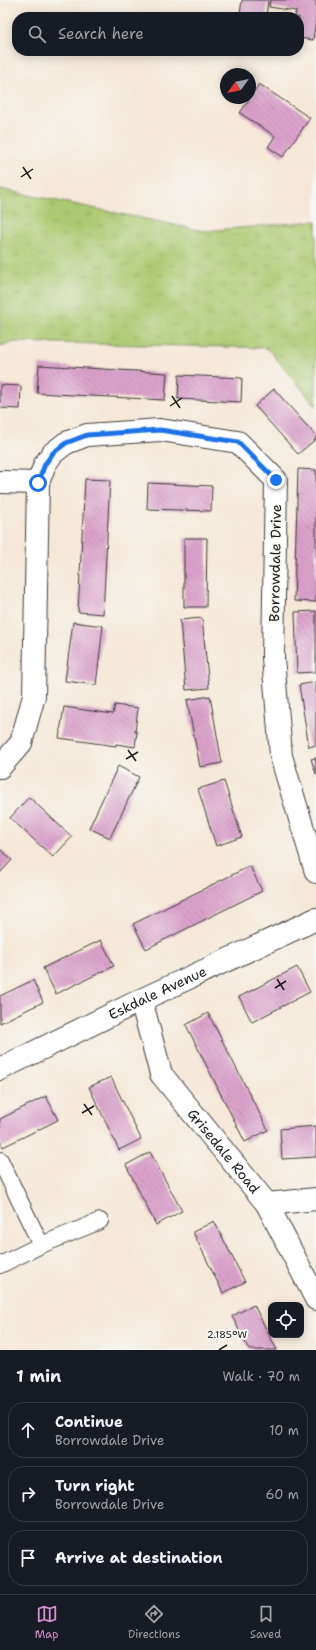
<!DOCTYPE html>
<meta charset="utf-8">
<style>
:root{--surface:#171b24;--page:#242831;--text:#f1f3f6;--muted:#9ea1a6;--line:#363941;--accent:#d690ce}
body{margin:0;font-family:"Shantell Sans",sans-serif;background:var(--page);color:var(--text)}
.controls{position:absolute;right:12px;bottom:12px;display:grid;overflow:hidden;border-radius:8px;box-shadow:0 2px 10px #0003}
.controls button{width:36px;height:36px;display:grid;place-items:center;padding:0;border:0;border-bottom:1px solid var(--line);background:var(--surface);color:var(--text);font:20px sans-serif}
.compass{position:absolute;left:220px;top:68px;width:36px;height:36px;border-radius:50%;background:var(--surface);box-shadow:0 2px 10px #0003;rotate:237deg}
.stop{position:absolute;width:12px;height:12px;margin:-9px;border:3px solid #1a73e8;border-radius:50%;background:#fff}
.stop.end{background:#1a73e8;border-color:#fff;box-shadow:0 1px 4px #0008}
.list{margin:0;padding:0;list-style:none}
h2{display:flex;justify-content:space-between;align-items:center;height:52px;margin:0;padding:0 16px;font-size:17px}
h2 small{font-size:13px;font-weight:400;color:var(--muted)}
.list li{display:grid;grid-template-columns:26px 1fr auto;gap:12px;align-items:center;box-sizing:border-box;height:56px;margin:0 8px 8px;padding:0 8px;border:1px solid var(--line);border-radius:16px}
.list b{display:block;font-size:15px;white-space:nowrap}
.list p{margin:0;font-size:13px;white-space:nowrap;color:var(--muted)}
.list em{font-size:13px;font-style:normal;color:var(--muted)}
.icon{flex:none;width:22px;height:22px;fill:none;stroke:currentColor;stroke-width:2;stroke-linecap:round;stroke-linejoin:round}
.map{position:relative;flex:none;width:316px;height:1350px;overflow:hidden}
.search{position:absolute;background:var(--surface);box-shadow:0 2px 10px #0003;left:12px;right:12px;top:12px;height:44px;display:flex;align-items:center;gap:10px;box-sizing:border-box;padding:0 14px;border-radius:16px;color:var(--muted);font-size:15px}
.sheet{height:244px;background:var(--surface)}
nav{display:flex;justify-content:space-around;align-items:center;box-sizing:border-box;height:56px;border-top:1px solid var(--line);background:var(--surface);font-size:11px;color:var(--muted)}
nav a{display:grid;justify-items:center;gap:2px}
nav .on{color:var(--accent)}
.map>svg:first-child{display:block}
.grass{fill:url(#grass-tufts);stroke:#647246}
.building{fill:url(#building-back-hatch)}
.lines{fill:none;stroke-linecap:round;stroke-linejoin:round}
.service-casing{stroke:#3d3b38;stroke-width:18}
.minor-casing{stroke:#3d3b38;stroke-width:24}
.service{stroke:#fff;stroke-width:16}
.minor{stroke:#fff;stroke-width:22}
.route{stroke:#1a73e8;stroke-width:5}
.ticks{fill:none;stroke:#1c1c1c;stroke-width:1.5}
.labels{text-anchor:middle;stroke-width:4;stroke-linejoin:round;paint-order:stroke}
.street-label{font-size:14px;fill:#1c1c1c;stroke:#f6f6f2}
.ticks-label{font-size:10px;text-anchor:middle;fill:#1c1c1c;stroke:#f6f6f2;stroke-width:4;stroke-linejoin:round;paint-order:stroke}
</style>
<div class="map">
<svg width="316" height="1350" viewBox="0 0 316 1350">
<defs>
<pattern id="grass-tufts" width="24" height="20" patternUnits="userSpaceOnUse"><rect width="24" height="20" fill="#acc86f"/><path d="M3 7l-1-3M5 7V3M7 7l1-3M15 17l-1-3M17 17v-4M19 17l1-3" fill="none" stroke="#93ab60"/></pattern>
<pattern id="building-back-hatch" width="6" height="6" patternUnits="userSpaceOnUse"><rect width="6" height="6" fill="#dba2ca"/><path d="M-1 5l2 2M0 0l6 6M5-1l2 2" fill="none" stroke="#bb8bad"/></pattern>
</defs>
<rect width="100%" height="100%" fill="#f6f6f2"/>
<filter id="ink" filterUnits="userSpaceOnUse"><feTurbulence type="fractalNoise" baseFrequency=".025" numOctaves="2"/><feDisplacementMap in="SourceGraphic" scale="8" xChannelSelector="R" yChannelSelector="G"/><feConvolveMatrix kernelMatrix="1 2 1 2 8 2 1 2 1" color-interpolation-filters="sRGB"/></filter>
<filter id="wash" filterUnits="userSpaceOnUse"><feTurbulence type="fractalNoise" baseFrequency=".012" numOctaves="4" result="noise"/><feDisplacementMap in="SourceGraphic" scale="16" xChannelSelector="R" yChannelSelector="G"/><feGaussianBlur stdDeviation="0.9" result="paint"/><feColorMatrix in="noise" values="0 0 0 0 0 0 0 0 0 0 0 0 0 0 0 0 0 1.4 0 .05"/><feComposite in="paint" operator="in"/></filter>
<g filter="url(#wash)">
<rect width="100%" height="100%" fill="#f5e8d8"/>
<path class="grass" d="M 0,189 L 204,231 L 316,221 L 316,406 L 267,348 L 15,342 L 0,346 Z"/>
<g id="blocks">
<path class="building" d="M 242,0 L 268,0 L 266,17 L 240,14 Z
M 270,0 L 316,0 L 316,18 L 313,40 L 299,38 L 299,17 L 295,17 L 296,11 L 269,7 Z
M 259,84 L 310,118 L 283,157 L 268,147 L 275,136 L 240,113 Z
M 39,365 L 167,373 L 165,400 L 37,393 Z
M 179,375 L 242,378 L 241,402 L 178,399 Z
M 0,385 L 21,386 L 20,409 L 0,408 Z
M 274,389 L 316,436 L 316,439 L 298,454 L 255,406 Z
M 298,469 L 316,470 L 316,602 L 294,601 Z
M 85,479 L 110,480 L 103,614 L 78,612 Z
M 148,483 L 212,486 L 211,511 L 147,509 Z
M 184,538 L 207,538 L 206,607 L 184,607 Z
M 316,611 L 316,672 L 297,673 L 295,612 Z
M 202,618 L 209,688 L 186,690 L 180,620 Z
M 73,622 L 103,626 L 96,685 L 65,681 Z
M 316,682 L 316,745 L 309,747 L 299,685 Z
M 210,696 L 222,763 L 200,767 L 187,700 Z
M 115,705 L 138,708 L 135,732 L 137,732 L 135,747 L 116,744 L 116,746 L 59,738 L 64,707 L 113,714 Z
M 316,758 L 316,774 L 311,759 Z
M 118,766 L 139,777 L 110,838 L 89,828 Z
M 224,781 L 242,837 L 216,846 L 198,789 Z
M 29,797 L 72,837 L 53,857 L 10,818 Z
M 0,849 L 12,860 L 0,873 Z
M 250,866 L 262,891 L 146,949 L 133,924 Z
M 101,940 L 114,966 L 56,994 L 43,968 Z
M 297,967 L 310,992 L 252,1022 L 239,997 Z
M 33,980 L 43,1002 L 0,1023 L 0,996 Z
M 208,1013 L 268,1130 L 245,1142 L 186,1025 Z
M 111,1077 L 141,1139 L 119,1150 L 89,1087 Z
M 46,1096 L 58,1120 L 3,1147 L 0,1141 L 0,1119 Z
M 316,1126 L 316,1157 L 282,1159 L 280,1129 Z
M 150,1152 L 182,1211 L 156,1225 L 126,1165 Z
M 214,1221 L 245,1282 L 223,1293 L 193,1232 Z
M 254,1305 L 269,1335 L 277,1350 L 249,1350 L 232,1316 Z"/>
</g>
</g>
<g filter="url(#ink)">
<use href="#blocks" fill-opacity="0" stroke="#3d3b38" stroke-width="1"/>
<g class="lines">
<g class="service-casing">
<path id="service" d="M 0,1160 L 41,1245 L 0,1265
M 41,1245 L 100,1221"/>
</g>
<g class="minor-casing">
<g id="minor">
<path d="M 0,482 L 38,483"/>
<path d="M 0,767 L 21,743 L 34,696 L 38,483 L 45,464 L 53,453 L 66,443 L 87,435 L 160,430 L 238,442 L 276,480 L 273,657 L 281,756 L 316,872"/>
<path id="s1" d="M 141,1000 L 161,1074 L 267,1204 L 316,1299"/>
<path id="s2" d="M 0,1069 L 141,1000 L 316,919"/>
<path d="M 267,1204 L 316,1199"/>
</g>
</g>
<use href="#service" class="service"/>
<use href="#minor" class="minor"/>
</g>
</g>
<g class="lines" filter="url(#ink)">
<path class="route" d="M 38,483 L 45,464 L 53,453 L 66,443 L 87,435 L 160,430 L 238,442 L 276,480"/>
</g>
<path class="ticks" d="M 23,167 L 31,179M 21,177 L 33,169M 172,396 L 180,408M 170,406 L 182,398M 128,750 L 136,761M 126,759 L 138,752M 277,979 L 284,990M 275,988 L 286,981M 84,1104 L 92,1115M 82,1113 L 94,1106M 219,1350 L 227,1345"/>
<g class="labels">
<g class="street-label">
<text transform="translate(275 563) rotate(-89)" y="5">Borrowdale Drive</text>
<text dy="5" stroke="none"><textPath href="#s2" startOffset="175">Eskdale Avenue</textPath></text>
<text dy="5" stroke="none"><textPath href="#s1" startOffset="176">Grisedale Road</textPath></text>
</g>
</g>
<g class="ticks-label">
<text x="227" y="1338">2.185°W</text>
</g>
</svg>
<div class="controls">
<button><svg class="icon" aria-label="locate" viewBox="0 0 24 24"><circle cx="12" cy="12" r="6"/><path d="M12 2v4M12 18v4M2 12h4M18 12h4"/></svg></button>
</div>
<svg class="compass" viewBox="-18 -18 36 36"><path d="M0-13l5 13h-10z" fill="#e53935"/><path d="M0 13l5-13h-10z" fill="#9ea1a6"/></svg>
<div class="stop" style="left:38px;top:483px"></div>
<div class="stop end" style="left:276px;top:480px"></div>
<div class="search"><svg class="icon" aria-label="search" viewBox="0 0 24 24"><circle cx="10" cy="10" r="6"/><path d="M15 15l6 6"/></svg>Search here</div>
</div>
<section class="sheet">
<h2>1 min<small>Walk · 70 m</small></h2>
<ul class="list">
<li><svg class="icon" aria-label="ahead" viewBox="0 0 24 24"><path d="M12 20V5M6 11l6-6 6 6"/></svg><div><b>Continue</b><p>Borrowdale Drive</p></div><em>10 m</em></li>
<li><svg class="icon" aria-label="right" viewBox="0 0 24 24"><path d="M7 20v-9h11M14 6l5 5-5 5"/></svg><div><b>Turn right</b><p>Borrowdale Drive</p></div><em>60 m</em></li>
<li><svg class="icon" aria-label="arrive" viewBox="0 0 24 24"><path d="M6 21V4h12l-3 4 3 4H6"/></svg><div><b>Arrive at destination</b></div></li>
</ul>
</section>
<nav>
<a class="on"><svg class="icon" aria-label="map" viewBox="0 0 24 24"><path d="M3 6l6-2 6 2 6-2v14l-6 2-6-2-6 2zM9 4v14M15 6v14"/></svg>Map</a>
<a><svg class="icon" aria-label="directions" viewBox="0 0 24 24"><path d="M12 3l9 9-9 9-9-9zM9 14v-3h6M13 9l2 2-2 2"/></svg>Directions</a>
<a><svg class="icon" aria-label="saved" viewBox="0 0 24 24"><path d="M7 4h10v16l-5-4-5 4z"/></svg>Saved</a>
</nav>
